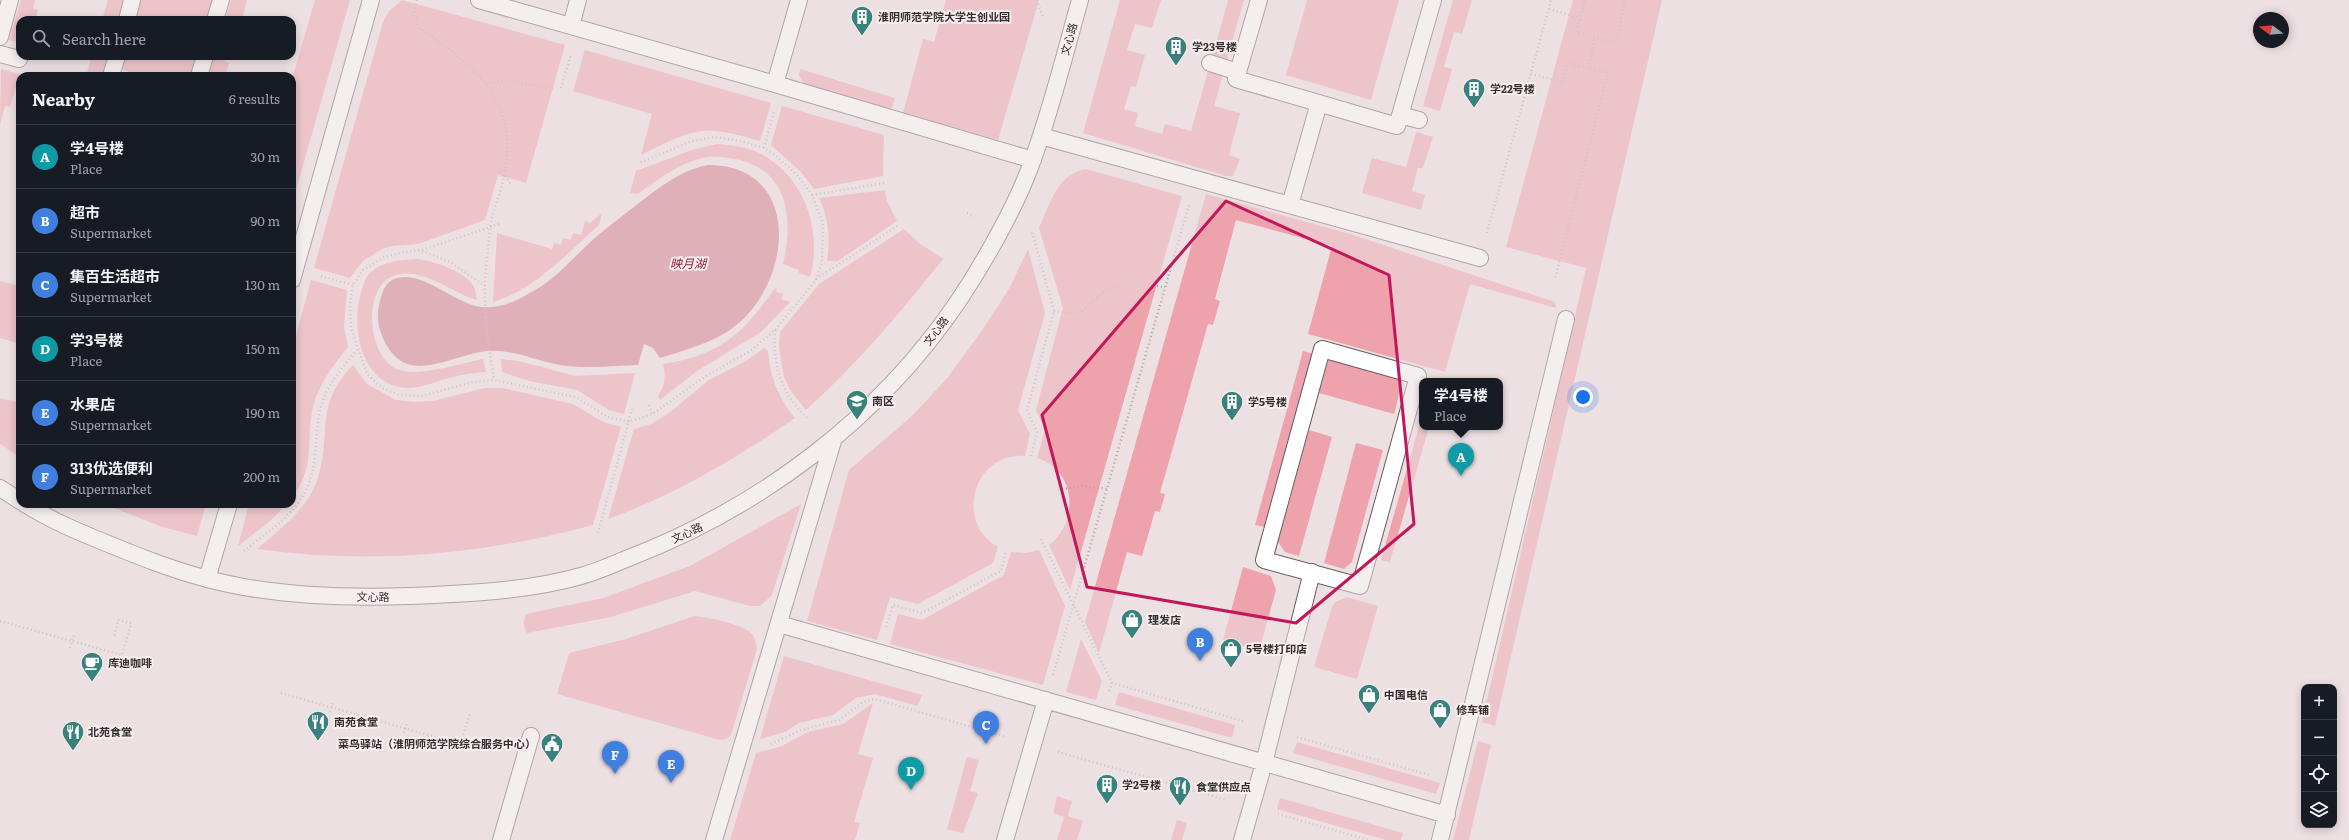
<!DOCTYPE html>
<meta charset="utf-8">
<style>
:root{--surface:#171b24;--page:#242831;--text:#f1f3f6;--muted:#9ea1a6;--line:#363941;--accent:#1a73e8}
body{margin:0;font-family:Literata,"Noto Sans SC",serif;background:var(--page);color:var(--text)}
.controls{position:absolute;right:12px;bottom:12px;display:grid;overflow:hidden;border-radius:8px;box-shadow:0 2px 10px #0003}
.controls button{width:36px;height:36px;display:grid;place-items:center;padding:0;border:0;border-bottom:1px solid var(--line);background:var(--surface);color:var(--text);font:20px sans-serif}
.compass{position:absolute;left:2253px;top:12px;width:36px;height:36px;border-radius:50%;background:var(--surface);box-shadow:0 2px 10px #0003;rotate:286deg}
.you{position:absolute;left:1583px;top:397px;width:14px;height:14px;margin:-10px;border:3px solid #fff;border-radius:50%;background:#1a73e8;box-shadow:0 0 0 6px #1a73e833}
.badge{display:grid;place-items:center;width:26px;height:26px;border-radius:50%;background:var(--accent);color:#fff;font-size:13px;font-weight:700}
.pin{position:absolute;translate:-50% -33px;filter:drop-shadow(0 1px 2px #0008)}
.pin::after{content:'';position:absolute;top:21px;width:14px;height:12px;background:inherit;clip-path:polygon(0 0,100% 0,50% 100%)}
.popup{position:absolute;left:1419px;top:378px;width:84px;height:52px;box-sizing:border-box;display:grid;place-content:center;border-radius:8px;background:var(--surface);filter:drop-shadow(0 1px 3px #0005);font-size:13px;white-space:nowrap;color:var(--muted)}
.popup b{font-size:15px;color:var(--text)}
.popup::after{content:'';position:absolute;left:50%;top:100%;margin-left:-8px;border:8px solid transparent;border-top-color:var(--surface)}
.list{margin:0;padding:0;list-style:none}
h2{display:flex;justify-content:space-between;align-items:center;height:52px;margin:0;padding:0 16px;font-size:17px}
h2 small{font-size:13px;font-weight:400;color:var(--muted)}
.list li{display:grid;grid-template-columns:26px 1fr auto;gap:12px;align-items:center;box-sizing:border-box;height:64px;padding:0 16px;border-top:1px solid var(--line)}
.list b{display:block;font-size:15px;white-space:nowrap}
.list p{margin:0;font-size:13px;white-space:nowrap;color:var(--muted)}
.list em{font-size:13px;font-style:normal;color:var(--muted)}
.icon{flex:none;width:22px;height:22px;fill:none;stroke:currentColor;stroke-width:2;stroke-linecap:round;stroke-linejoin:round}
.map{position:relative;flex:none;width:2349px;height:840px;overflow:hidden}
.search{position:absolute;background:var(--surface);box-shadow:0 2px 10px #0003;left:16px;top:16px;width:280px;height:44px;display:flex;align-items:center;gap:10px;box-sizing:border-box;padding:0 14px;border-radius:12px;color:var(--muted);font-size:15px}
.panel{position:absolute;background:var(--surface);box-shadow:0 2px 10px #0003;left:16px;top:72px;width:280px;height:436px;border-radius:12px}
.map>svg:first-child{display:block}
.green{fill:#eea2ac}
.water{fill:#ce7784}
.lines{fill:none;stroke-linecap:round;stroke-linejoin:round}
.lane-casing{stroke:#675c5d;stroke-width:18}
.path{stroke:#ada3a5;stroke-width:2.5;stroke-dasharray:1 3;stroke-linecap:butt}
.lane{stroke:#fff;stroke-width:16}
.marked{fill:none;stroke:#c2185b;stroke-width:3;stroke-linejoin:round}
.labels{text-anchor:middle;stroke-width:4;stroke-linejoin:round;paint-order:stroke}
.poi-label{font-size:11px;font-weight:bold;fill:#322d2e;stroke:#faeeef;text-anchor:start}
.street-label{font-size:11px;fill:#322d2e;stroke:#faeeef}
.water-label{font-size:12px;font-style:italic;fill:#8c233d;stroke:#faeeef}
</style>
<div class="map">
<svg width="2349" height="840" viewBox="0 0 2349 840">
<rect width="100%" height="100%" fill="#ede0e2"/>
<path class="green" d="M 21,0 L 35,0 L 33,8 L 38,10 L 35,20 L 20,20 L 20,43 L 9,40 Z
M 108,0 L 125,0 L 120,20 L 102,20 Z
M 138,0 L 213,0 L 208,20 L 132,20 Z
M 231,0 L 247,0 L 242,20 L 225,20 Z
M 315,0 L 350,0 L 292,204 L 292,79 Z
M 402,0 L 565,45 L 526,183 L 498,175 L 485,220 L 418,244 L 392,246 L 382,249 L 363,261 L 350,278 L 314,268 L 383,22 L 389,11 Z
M 946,0 L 1039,0 L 998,140 L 903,113 L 923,39 L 934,42 Z
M 1120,0 L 1161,0 L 1152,28 L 1135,24 L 1127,50 L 1145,55 L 1136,87 L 1131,86 L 1124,109 L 1138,113 L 1135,126 L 1162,134 L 1165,124 L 1191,131 L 1208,71 L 1223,74 L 1214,106 L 1240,113 L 1229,155 L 1240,159 L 1233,176 L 1226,176 L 1083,133 Z
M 1228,0 L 1244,0 L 1227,59 L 1213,55 Z
M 1307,0 L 1399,0 L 1371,100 L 1286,75 Z
M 1453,0 L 1472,0 L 1462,34 L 1454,32 L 1444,67 L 1452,69 L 1440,111 L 1423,106 Z
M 1573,0 L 1662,0 L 1495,726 L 1482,722 L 1586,268 L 1506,247 Z
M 585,50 L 771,103 L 760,141 C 745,137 730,132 714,131 C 689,129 664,144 641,155 L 652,114 L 573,91 Z
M 92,56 L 110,56 L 105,76 L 86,76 Z
M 122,56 L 197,56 L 192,76 L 141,76 L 121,69 Z
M 214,56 L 225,56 L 224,61 L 229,63 L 225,76 L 208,76 Z
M 1,69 L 20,74 L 10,107 L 5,106 L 0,124 Z
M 800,69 L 895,98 L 891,110 L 804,84 L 799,75 Z
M 782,106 L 884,135 L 883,176 L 814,189 L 801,172 L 771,145 Z
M 1416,132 L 1433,137 L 1423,168 L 1418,168 L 1412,191 L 1425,195 L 1421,210 L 1362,193 L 1372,158 L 1406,167 Z
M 717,144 C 731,145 749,147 761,154 C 805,177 823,232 810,277 L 799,273 L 799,270 L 783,264 C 793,222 790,173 740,160 C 730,158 717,156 707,157 C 680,162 659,179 638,194 L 630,193 L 636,171 L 692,150 Z
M 1086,169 L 1182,196 L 1070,590 L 1049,545 C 1079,523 1077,470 1037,458 L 1045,430 L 1036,410 L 1063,308 L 1039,228 C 1050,204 1057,174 1086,169 Z
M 885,190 L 887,201 L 897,221 L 838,261 L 827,261 C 830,238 829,219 819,198 Z
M 1206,194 L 1350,234 L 1555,302 L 1556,308 L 1470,284 L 1445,372 L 1308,334 L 1332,246 L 1236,220 L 1215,299 L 1220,301 L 1213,325 L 1208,324 L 1160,493 L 1165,494 L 1160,512 L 1155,511 L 1142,556 L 1127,552 L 1099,653 L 1085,622 Z
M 602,213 L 599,225 C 566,254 536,289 493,302 L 497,233 L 552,249 L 554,243 L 561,245 L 563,238 L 571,240 L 573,233 L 581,235 L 585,221 L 590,223 Z
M 904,229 L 919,243 L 943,259 C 900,313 857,364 806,410 L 790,390 L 784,377 L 779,348 L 780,332 L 819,284 Z
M 1028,249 L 1045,313 L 1018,410 L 1030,434 L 1025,456 C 973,452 954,523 998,547 L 993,563 L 918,604 L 890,597 L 877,640 L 807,621 L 849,470 L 913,415 L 948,377 L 981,332 L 1010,287 Z
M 418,259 C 433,261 467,272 474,287 C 476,290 476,296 477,300 C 452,293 427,270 400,274 C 360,280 366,359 399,370 C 420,377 461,363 483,359 L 486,372 C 475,373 464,374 453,377 C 435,381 418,391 399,387 C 361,379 352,330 360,296 C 362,290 364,279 369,274 C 382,261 401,260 418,259 Z
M 311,280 L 347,290 L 344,326 L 348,347 C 333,366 319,383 313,407 C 305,442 317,465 292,497 L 292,351 Z
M 0,281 L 20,286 L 20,344 L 0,338 Z
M 775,288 L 777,289 L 776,292 L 783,294 L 781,299 L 790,302 L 761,332 L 697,371 L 660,400 L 658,396 C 665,386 666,376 663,364 C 719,356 744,333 775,288 Z
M 764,348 L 768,351 C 770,377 778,397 795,418 C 737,458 675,495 608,519 L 634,429 L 651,424 L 669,413 L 709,380 L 746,361 Z
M 1303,351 L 1313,354 L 1265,527 L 1255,525 Z
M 1329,358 L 1403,379 L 1394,414 L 1319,393 Z
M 501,359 L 519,361 L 575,376 L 635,373 L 624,414 L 609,410 L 577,390 L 529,381 L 502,372 Z
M 353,365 L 367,384 L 396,400 L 414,402 L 433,401 L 485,388 L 502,388 L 573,404 L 603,422 L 621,427 L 593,525 C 482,555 371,565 257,549 C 280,529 308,509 318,478 C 332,433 314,405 353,365 Z
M 0,398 L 20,403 L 20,457 L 0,444 Z
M 1422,416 L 1422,427 L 1429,427 L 1390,562 L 1381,560 Z
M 1309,430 L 1332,437 L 1299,556 L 1285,552 L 1278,542 Z
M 1356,443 L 1383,450 L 1352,562 L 1344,569 L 1324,563 Z
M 104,504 L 206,504 L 197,536 L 162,527 Z
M 249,504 L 287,504 L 269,522 L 238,546 Z
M 801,504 L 772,595 L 760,606 L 750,606 L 695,591 L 611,617 L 527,633 C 523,626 523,622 526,614 L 603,598 L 690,566 Z
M 1039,550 L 1065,606 L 1043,685 L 890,644 L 898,614 L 922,620 L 1004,575 L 1011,552 L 1026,553 Z
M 1243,567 L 1271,576 L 1276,590 L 1259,651 L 1223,640 Z
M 1347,597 L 1378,606 L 1357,679 L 1314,667 L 1332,607 L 1335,602 Z
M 695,616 C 707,617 745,625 752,634 C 755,638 756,644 757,649 L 731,735 L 726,739 L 720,740 L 557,694 L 569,653 L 626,639 Z
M 1081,639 L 1102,681 L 1096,700 L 1066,692 Z
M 784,656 L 922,695 L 918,706 L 875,694 L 856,698 L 833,715 L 799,723 L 785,732 L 760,739 Z
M 1119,692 L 1235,725 L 1232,738 L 1115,705 Z
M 873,703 L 858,754 L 873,758 L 854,822 L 860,823 L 855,840 L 730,840 L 756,753 L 782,746 L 808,732 L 843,724 Z
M 1478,741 L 1491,745 L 1469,840 L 1453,840 Z
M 1297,742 L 1440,783 L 1436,794 L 1293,753 Z
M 967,757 L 979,760 L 970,791 L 978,793 L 963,833 L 947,829 Z
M 1057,796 L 1072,801 L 1068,816 L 1083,821 L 1077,840 L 1057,840 L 1064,817 L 1053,813 Z
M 1280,798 L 1403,833 L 1401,840 L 1386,840 L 1277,809 Z
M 1177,820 L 1187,823 L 1182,840 L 1171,840 Z"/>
<path class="water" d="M 708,165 C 795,165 794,263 748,314 C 725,340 692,348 660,358 L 653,348 L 644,344 L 638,365 C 612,366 585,369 560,365 C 535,361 513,349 487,351 C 465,353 432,370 411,365 C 390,361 376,331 378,311 C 380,300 382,286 392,280 C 419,266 454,304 481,307 C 498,309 514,302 528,294 C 560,278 579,249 607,228 C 621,217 635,206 652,193 C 670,180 686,169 708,165 Z"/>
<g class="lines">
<g class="lane-casing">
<path id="lane" d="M 479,0 L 782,86 L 1033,160
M 1259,0 L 1236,79 L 1397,126 L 1433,0
M 127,20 L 132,0
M 215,20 L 221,0
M 571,26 L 578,0
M 0,37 L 10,0
M 0,54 L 19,59
M 1210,63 L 1238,72
M 111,76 L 117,56
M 199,76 L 205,56
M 775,84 L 799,0
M 1400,115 L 1419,120
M 1041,136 L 1480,258
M 1290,205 L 1319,103
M 292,280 L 371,0
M 1322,349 L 1418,376 L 1360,586 L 1264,560 Z
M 0,488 L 20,501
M 25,504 C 50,520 79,532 106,543 C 138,556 170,569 204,578 C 279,599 374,599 451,594 C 495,592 539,588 581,576 C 596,572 612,565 626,559 C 760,508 879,419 959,300 C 985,261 1018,203 1033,159 C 1052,107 1065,53 1080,0
M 207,579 L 229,504
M 779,624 L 1447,815
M 501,840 L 531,736
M 714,840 L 833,441
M 1005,840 L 1046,700
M 1242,840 L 1264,763 L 1312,572
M 1440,840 L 1566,319"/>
</g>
<path class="path" d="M 417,0 L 413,16 L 418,18 L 417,26 C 473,65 520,99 504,176 C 501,194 492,211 490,229 C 488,251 484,275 485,298 C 485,325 490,353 494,380
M 1037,0 L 1043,17
M 1585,0 L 1576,32 L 1616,43 L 1625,0
M 1549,9 L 1580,18
M 1588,68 L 1595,37
M 1531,74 L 1562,82 L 1567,63 L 1608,73 L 1555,279
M 486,84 L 507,80 L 553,89
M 561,88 L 571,54
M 764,148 L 774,112
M 505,176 L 511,184
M 812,195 L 884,183
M 967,213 L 975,216
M 499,224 L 422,250 L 404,252 L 384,257 L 363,270 L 353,285 L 350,306 L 351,328 L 367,374 L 382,388 L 399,395 L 422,396 L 473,382 L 494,380 L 575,397 L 608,417 L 629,422 L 653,414 L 704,377 L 750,351 L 775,330 L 816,280 L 822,262 L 823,223 L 812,195 L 797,175 L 775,155 L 764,148 L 740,141 L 715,137 L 692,141 L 639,163
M 1487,233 L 1551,0
M 422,251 L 450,262 L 485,286
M 321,276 L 353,285
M 816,279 L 899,225
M 1054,311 C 1093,320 1085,299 1113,287 C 1129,281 1149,286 1165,287
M 775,330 C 773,369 781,393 809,420
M 649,405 L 653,414
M 1031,456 L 1037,432 L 1027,410 L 1054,311 L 1032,232
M 1058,490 L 1082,486 L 1107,489
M 598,533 L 632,409
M 1041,539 L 1112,683
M 244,551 C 265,534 293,516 305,492 C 321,460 312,431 323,400 C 330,381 344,366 357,350
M 0,621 L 122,655 L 131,623 L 118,620 L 114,637
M 886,627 L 893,605 L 922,613 L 1001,571 L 1006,551
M 70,648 L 74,635
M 1053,675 L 1189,205
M 1109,691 L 1112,683 L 1246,722
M 281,693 L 460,744 L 470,713
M 330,712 L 333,702
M 404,733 L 407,723
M 1297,737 L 1429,775
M 771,744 L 801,730 L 839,720 L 863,702 L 874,699 L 1007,737
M 1058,752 L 1227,800
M 1278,814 L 1368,840"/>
<use href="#lane" class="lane"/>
</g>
<path d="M0 0H2349V840H0ZM 1226,201 L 1389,275 L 1414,524 L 1296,623 L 1087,587 L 1042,415 Z" fill="#ede0e2" fill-opacity=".55" fill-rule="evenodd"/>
<path class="marked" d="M 1226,201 L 1389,275 L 1414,524 L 1296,623 L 1087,587 L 1042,415 Z"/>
<defs>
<g id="building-pin" transform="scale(1.15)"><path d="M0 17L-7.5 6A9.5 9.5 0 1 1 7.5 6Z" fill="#39817d" stroke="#faeeef"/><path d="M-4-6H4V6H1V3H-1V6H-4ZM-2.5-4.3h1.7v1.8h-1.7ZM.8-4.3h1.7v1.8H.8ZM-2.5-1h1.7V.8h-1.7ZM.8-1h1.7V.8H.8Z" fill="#fff"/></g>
<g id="university-pin" transform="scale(1.15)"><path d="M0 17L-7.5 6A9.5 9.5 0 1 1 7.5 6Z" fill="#39817d" stroke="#faeeef"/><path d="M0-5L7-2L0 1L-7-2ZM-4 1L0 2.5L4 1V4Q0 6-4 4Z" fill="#fff"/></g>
<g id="shop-pin" transform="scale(1.15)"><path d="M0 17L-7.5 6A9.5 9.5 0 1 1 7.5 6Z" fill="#39817d" stroke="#faeeef"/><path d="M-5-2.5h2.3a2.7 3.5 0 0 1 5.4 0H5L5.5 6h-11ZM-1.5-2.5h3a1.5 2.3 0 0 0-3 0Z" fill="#fff"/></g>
<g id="cafe-pin" transform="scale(1.15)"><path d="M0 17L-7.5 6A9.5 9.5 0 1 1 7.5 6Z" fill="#39817d" stroke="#faeeef"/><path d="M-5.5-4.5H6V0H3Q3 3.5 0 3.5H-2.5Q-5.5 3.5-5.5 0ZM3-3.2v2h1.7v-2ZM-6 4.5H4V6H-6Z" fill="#fff"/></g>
<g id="restaurant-pin" transform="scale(1.15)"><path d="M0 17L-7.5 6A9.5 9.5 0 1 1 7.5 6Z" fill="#39817d" stroke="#faeeef"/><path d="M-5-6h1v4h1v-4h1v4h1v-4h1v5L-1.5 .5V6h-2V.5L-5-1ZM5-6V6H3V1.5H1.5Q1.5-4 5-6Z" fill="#fff"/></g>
<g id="civic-pin" transform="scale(1.15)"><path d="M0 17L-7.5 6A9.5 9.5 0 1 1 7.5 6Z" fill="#39817d" stroke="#faeeef"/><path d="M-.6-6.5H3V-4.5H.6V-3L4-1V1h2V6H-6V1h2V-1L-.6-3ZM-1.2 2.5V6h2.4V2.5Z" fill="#fff"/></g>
</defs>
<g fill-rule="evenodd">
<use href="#building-pin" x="862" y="17"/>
<use href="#building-pin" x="1176" y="47"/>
<use href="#building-pin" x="1474" y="89"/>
<use href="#university-pin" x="857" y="401"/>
<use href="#building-pin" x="1232" y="402"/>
<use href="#shop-pin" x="1132" y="620"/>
<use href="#shop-pin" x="1231" y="649"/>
<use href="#cafe-pin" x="92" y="663"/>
<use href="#shop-pin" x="1369" y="695"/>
<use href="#shop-pin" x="1440" y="710"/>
<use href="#restaurant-pin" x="318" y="722"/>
<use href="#restaurant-pin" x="73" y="732"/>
<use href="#civic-pin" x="552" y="744"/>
<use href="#building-pin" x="1107" y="785"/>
<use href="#restaurant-pin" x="1180" y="787"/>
</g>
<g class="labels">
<g class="poi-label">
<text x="878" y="21">淮阴师范学院大学生创业园</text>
<text x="1192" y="51">学23号楼</text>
<text x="1490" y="93">学22号楼</text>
<text x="872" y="405">南区</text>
<text x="1248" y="406">学5号楼</text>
<text x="1148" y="624">理发店</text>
<text x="1246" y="653">5号楼打印店</text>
<text x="108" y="667">库迪咖啡</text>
<text x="1384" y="699">中国电信</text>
<text x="1456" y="714">修车铺</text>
<text x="334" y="726">南苑食堂</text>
<text x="88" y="736">北苑食堂</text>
<text x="536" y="748" text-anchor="end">菜鸟驿站（淮阴师范学院综合服务中心）</text>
<text x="1122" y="789">学2号楼</text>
<text x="1196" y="791">食堂供应点</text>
</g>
<g class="street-label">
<text transform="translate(1069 39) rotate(-74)" y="4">文心路</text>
<text transform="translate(936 331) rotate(-53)" y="4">文心路</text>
<text transform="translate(687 533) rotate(-25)" y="4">文心路</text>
<text transform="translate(373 597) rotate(1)" y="4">文心路</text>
</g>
<g class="water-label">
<text x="688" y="268">映月湖</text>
</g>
</g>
</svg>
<div class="controls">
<button>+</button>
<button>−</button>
<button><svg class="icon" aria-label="locate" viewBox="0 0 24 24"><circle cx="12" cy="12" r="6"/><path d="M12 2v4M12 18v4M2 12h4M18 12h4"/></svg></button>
<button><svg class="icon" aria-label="layers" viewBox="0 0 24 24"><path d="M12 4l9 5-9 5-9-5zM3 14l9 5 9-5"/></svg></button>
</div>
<svg class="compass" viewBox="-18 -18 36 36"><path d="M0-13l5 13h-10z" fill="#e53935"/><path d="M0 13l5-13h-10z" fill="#9ea1a6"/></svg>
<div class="you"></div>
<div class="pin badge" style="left:1461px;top:476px;background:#0f9aa8">A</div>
<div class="popup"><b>学4号楼</b>Place</div>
<div class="pin badge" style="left:1200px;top:661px;background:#3f7fe0">B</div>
<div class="pin badge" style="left:986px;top:744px;background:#3f7fe0">C</div>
<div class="pin badge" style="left:911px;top:790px;background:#0f9aa8">D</div>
<div class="pin badge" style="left:671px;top:783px;background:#3f7fe0">E</div>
<div class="pin badge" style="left:615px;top:774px;background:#3f7fe0">F</div>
<div class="search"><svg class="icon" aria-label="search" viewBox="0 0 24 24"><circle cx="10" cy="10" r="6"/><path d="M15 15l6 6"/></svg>Search here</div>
<section class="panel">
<h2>Nearby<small>6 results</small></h2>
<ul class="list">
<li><span class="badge" style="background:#0f9aa8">A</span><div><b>学4号楼</b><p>Place</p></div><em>30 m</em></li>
<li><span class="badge" style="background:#3f7fe0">B</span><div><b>超市</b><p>Supermarket</p></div><em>90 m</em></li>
<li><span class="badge" style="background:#3f7fe0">C</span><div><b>集百生活超市</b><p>Supermarket</p></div><em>130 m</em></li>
<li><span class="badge" style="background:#0f9aa8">D</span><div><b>学3号楼</b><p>Place</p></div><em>150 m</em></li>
<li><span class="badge" style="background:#3f7fe0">E</span><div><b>水果店</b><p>Supermarket</p></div><em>190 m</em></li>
<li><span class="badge" style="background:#3f7fe0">F</span><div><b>313优选便利</b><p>Supermarket</p></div><em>200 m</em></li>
</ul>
</section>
</div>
